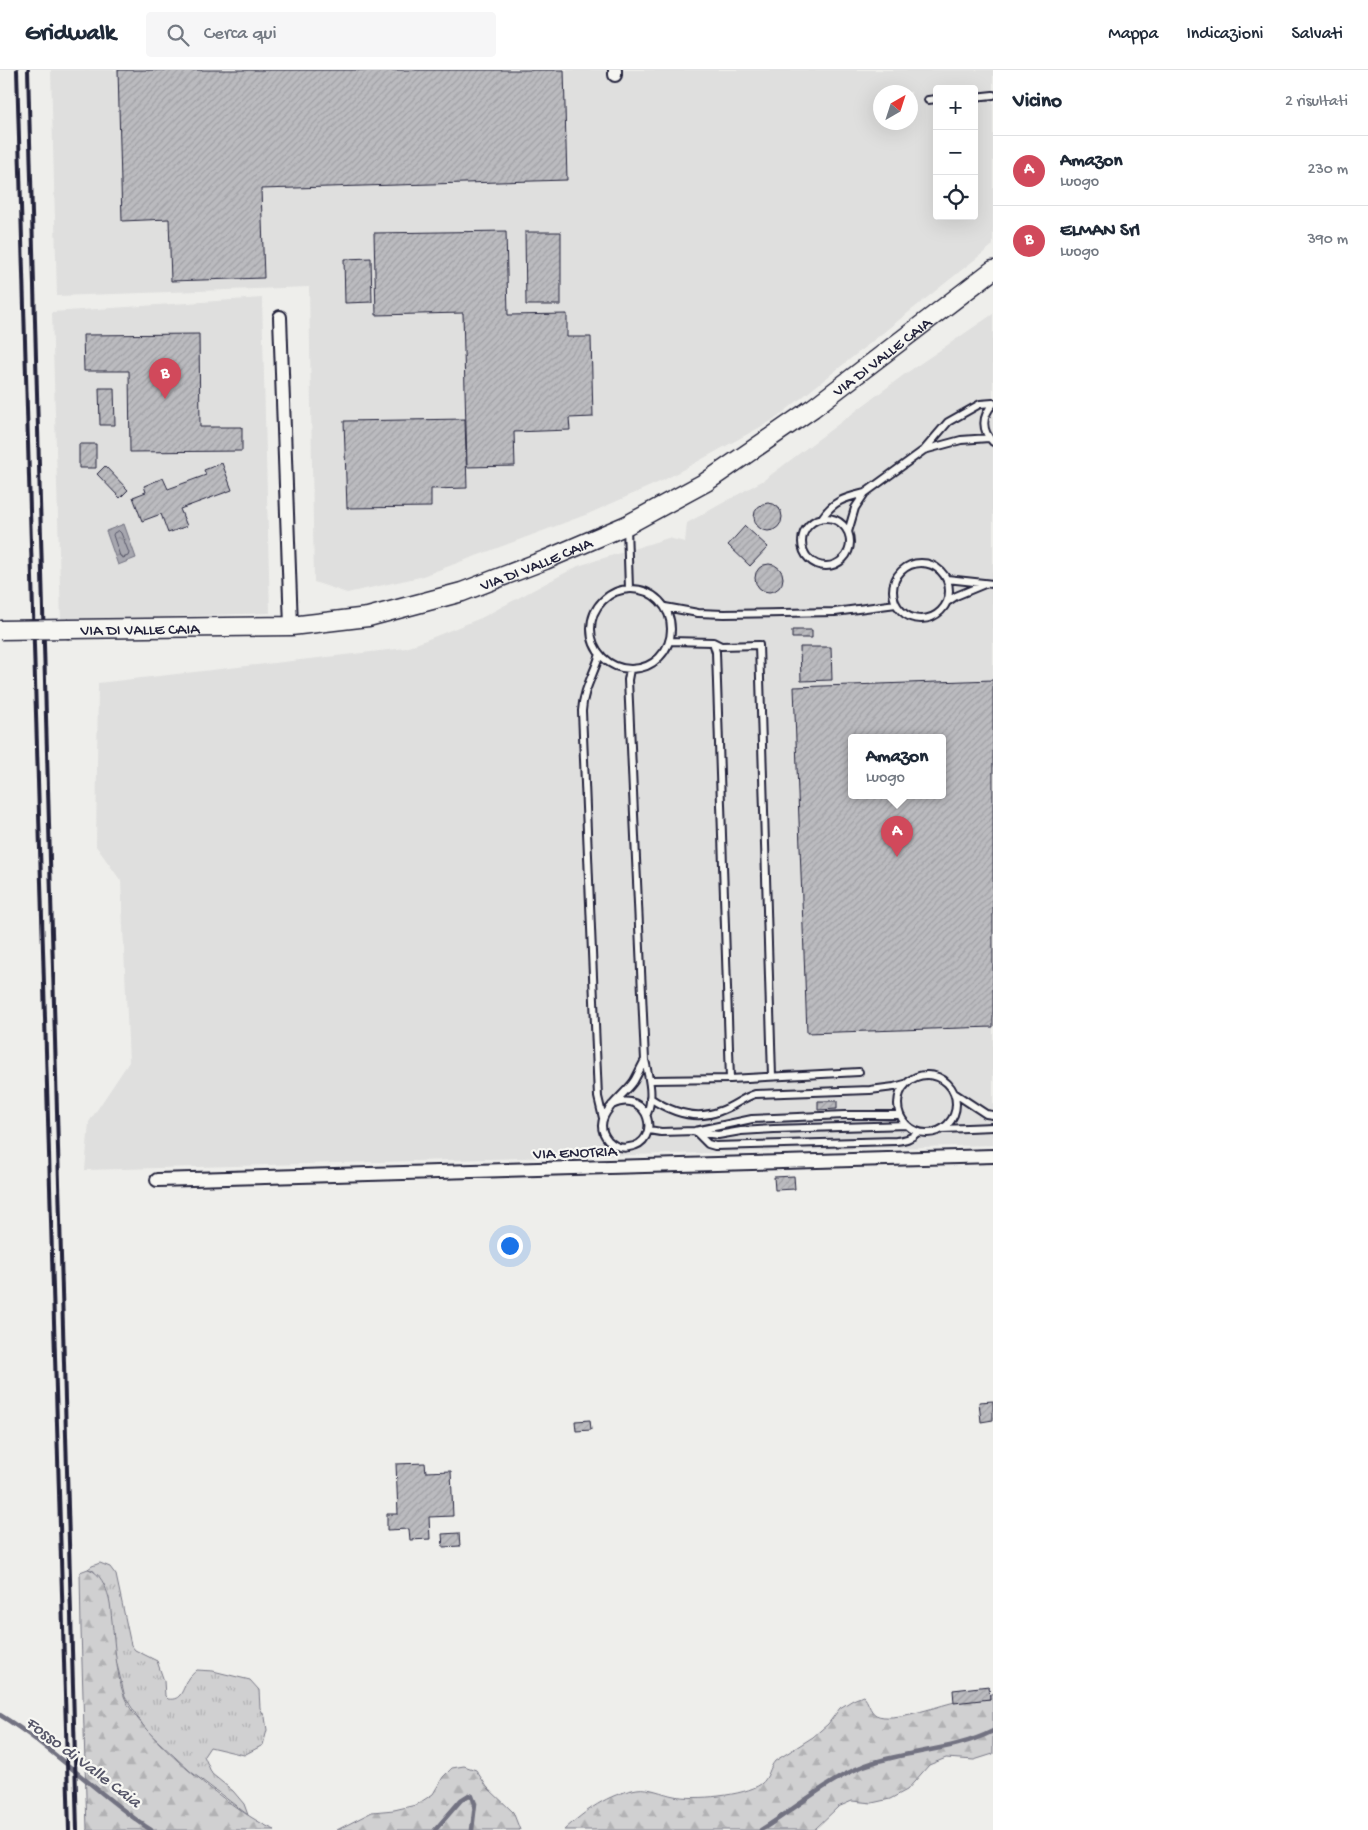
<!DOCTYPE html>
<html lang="it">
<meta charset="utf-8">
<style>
:root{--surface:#fff;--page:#f6f6f7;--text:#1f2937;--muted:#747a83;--line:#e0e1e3;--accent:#d1495b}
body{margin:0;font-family:"Gochi Hand",sans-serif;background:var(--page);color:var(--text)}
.controls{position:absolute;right:15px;top:15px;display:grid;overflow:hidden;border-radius:5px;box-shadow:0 5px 20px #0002}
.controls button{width:45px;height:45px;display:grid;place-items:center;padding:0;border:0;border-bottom:1px solid var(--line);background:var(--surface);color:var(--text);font:25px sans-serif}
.compass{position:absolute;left:873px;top:15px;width:45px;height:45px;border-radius:50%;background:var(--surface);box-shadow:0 5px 20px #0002;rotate:39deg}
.you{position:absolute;left:509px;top:1175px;width:18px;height:18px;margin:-12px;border:4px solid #fff;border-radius:50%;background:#1a73e8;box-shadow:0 0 0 8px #1a73e833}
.badge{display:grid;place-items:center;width:32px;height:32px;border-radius:50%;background:var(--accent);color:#fff;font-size:16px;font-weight:700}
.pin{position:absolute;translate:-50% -41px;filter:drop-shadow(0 1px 2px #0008)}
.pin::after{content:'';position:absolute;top:26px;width:18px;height:15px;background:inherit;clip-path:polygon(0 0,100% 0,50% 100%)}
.popup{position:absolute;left:848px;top:664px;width:98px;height:65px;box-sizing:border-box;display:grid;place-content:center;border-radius:5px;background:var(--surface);filter:drop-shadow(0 1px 4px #0005);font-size:16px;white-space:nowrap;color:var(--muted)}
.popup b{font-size:19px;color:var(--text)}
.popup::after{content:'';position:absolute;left:50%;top:100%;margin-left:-10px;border:10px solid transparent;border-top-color:var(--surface)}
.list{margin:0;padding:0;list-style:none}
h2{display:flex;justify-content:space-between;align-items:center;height:65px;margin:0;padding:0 20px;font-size:21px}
h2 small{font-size:16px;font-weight:400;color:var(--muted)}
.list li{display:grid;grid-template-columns:32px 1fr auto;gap:15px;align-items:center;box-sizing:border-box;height:70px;padding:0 20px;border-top:1px solid var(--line)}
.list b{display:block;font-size:19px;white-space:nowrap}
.list p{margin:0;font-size:16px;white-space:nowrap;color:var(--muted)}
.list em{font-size:16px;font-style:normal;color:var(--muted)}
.icon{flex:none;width:28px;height:28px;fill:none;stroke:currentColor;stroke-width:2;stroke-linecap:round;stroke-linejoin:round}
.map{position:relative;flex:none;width:993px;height:1760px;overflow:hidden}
header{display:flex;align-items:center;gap:30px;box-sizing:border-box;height:70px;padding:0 25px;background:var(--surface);border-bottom:1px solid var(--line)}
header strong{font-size:24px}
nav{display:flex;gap:28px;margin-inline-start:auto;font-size:18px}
.search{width:350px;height:45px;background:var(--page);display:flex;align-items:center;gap:12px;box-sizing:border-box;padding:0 18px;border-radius:5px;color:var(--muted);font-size:19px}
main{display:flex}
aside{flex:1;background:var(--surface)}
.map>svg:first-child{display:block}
.built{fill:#dfdfde;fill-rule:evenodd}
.grass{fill:url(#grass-tufts);stroke:#797986}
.forest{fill:url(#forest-firs);stroke:#797986}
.water{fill:url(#water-ripples);stroke:#727281}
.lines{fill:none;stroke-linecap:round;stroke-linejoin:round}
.shore{stroke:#575769;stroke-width:1}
.stream{stroke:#727281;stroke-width:4.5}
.building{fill:url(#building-hatch);stroke:#22223b;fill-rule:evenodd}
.lane-casing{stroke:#22223b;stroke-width:10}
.street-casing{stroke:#22223b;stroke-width:16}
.secondary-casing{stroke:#22223b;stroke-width:21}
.lane{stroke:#f6f6f2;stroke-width:6}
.street{stroke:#f6f6f2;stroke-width:12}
.secondary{stroke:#f6f6f2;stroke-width:18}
.rail{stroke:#22223b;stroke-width:4}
.secondary-bridge-casing{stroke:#22223b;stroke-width:21;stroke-linecap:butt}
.secondary-bridge{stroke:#f6f6f2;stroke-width:18}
.labels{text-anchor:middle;stroke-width:4.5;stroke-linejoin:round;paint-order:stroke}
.street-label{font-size:16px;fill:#22223b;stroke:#f6f6f2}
.water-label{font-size:18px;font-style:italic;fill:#575769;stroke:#f6f6f2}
</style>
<header>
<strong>Gridwalk</strong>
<div class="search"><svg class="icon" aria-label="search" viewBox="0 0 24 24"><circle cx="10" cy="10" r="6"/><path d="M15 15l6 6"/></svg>Cerca qui</div>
<nav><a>Mappa</a><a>Indicazioni</a><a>Salvati</a></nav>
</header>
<main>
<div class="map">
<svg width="993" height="1760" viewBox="0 0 993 1760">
<defs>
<pattern id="grass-tufts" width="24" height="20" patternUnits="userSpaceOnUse" patternTransform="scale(1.25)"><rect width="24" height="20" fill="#d0d0d1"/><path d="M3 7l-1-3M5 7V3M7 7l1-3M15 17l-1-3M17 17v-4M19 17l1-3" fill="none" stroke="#b2b2b4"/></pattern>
<pattern id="forest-firs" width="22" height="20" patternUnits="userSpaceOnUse" patternTransform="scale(1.25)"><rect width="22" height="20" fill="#d0d0d1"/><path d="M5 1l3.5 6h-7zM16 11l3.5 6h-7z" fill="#b2b2b4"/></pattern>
<pattern id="water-ripples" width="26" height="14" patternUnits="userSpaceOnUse" patternTransform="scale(1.25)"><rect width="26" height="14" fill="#a7a7af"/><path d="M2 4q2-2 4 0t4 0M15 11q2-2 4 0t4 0" fill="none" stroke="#888890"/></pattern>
<pattern id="building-hatch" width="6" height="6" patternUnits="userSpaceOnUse" patternTransform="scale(1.25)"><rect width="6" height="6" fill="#bbbbbf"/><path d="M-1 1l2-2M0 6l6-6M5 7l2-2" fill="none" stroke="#a0a0a5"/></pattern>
</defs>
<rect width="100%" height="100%" fill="#eeeeeb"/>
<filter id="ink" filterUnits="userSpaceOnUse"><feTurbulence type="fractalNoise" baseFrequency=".02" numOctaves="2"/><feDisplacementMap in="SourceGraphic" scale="10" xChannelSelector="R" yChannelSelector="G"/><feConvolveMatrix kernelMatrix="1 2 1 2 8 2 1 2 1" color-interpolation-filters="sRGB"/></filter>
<g filter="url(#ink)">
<path class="built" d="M 51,0 L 993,0 L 993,175 L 775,349 L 664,410 L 588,444 L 420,507 L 347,523 L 314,512 L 309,217 L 57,226 ZM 937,19 L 974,19 L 974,146 L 937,146 ZM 881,22 L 911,22 L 911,52 L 881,52 Z
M 262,228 L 270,543 L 61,551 L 52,242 Z
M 993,244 L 993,1075 L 85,1100 L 89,1052 L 129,992 L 121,811 L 96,776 L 98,613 L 406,578 L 481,548 L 578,496 L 668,468 L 685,472 L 687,453 L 764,410 L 905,304 ZM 852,668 L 942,668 L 942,726 L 852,726 Z"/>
<path class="grass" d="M 100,1493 L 110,1497 L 116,1505 L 131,1575 L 135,1580 L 157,1591 L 164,1611 L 165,1626 L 168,1629 C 182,1631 182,1619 188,1610 C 190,1606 194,1603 197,1600 L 213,1601 L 250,1610 L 259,1620 L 260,1638 L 265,1647 L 267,1660 L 263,1675 L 244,1685 L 210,1677 L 204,1686 L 212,1704 L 233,1721 L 244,1734 L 248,1745 L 190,1701 L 146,1660 L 125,1627 L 94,1501 L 88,1499 L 92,1496 Z"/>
<path class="forest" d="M 88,1499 C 100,1502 106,1517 109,1528 C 111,1536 111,1544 112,1551 C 115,1576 116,1602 124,1626 C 139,1666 236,1744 275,1760 L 87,1760 L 81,1559 L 80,1502 Z
M 993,1623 L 993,1684 L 974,1690 L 946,1688 L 929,1695 L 907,1720 L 890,1729 L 872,1733 L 852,1731 L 838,1737 L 814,1760 L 564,1760 C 585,1741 608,1724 637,1719 C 649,1717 663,1724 674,1726 C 695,1730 744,1726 761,1714 C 769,1708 769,1698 775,1691 L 813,1667 L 828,1654 L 840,1638 L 853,1630 L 863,1626 C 869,1631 869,1641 876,1645 C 892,1653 937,1636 955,1632 C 967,1630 979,1630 990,1629 L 990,1625 Z
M 464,1696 L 476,1700 L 487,1717 L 513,1742 L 520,1760 L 337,1760 L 372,1742 L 394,1740 L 416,1735 L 433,1724 L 443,1707 L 452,1698 Z"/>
<path class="water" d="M 124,454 L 136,488 L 118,495 L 106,461 Z"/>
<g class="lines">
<path class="shore" d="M 119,461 L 121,463 L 129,483 L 128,486 L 123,488 L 120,486 L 113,465 L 114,463 Z"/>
<path class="stream" d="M 0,1645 C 54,1678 98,1725 151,1760
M 435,1760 L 461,1730 L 469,1725 L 472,1726 L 475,1734 L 472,1760
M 761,1760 C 799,1737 832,1705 875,1692 C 914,1680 956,1680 993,1661"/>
</g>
<path class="building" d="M 118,0 L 564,0 L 567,110 L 261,119 L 264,208 L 171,211 L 169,149 L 122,151 Z
M 506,161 L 508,245 L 567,244 L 567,267 L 591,267 L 593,347 L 569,348 L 570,360 L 514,362 L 515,396 L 467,397 L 463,243 L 376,245 L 374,163 Z
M 525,162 L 561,162 L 561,235 L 526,235 Z
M 371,188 L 372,232 L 345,233 L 344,189 Z
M 199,264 L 200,357 L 242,357 L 242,381 L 130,382 L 129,301 L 84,301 L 83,265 Z
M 99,318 L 114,318 L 115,355 L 100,355 Z
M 465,349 L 467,418 L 431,419 L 431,437 L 347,438 L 344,351 Z
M 79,374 L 96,374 L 96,398 L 79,398 Z
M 222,393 L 232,420 L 180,439 L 187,456 L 168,463 L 161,444 L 142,451 L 133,427 L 146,422 L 144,416 L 163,408 L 168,419 L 206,405 L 204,400 Z
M 105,396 L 128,420 L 120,428 L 97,404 Z
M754 447a14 14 0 1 1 28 0a14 14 0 1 1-28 0Z
M 745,456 L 768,477 L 750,496 L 728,475 Z
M755 508a14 14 0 1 1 28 0a14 14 0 1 1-28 0Z
M 792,560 L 812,560 L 812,568 L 792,568 Z
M 800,577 L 831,577 L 832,610 L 801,611 Z
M 993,610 L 993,957 L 807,963 L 794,617 ZM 852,668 L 942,668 L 942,726 L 852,726 Z
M 818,1031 L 837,1031 L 837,1039 L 818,1040 Z
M 794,1106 L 795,1119 L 775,1120 L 774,1107 Z
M 993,1331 L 993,1350 L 981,1352 L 979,1332 Z
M 590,1350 L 591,1360 L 576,1361 L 575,1351 Z
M 425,1393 L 426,1402 L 451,1401 L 453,1446 L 429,1447 L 430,1469 L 410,1470 L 409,1459 L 387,1460 L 387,1444 L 398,1444 L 396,1394 Z
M 459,1463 L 460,1476 L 443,1477 L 442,1464 Z
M 989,1616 L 990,1629 L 954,1633 L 953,1620 Z"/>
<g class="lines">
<g class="lane-casing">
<path id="lane" d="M 974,27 L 993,25
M 928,30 L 937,29
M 993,334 C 982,346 981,360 993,372
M 924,380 L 961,370 L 989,368
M802 472a24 24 0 1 1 48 0a24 24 0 1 1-48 0Z
M 822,448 C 834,430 845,428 865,423
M 627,456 L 629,519
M 848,462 L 855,438 L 865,423 L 924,380 L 948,352 L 980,334 L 993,333
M893 521a28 28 0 1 1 56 0a28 28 0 1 1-56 0Z
M 947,509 L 993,514
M591 559a40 40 0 1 1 80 0a40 40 0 1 1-80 0Z
M 947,532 L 956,526 L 985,514
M 665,537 L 698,543 L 724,544 L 835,542 L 896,534
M 669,571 L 713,572 L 721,576 L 759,575 L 772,1006
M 713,572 L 716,582 L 730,1009
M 600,584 C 594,604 583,620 582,641 L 598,1027 L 603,1048
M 630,599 L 628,610 L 645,990 C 649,1008 654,1026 647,1044
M898 1034a29 29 0 1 1 58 0a29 29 0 1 1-58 0Z
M 650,1010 L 730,1009 L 859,1002
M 954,1023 L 986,1044 L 993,1045
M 650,1028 C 671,1042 695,1051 720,1041 C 733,1037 742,1028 755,1024 L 870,1020 L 894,1017 L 905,1014
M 612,1035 C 649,1017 663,1073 629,1077 C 622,1079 614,1076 608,1070 C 588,1047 623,1028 634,1011 C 638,1004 641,997 645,990
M 942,1059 L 993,1057
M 649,1060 L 661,1062 L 695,1061 L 752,1049 L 845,1045 L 900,1045
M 695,1061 L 708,1074 L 715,1076 L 896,1071 C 905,1070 911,1069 918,1062
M 696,1062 L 718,1065 L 741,1061 L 774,1059 L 907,1055"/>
</g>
<g class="street-casing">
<path id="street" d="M 615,0 L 615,5
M 280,247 L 291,556
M 157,1110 L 993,1086"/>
</g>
<g class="secondary-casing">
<g id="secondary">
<path id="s1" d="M 69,559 L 291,556 L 368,547 L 462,522 L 545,490 L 627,455 L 706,412 L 813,338 L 993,200"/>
</g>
</g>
<use href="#lane" class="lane"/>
<use href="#street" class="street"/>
<use href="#secondary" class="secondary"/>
<path class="rail" d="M 17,0 L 69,1760
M 28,0 L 77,1760"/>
<g class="secondary-bridge-casing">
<path id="secondary-bridge" d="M 0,560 L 69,559"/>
</g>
<use href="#secondary-bridge" class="secondary-bridge"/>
</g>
</g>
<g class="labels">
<g class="street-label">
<text dy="6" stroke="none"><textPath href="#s1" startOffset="881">VIA DI VALLE CAIA</textPath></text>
<text dy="6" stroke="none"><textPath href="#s1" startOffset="476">VIA DI VALLE CAIA</textPath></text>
<text dy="6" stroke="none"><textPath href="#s1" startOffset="71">VIA DI VALLE CAIA</textPath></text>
<text transform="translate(575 1081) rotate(-2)" y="6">VIA ENOTRIA</text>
</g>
<g class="water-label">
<text transform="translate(84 1691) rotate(37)" y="6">Fosso di Valle Caia</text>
</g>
</g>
</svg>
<div class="controls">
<button>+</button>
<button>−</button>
<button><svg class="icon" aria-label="locate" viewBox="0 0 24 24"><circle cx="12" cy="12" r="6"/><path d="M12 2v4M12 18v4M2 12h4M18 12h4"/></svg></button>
</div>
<svg class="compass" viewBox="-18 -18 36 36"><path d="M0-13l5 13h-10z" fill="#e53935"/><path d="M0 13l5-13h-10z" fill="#747a83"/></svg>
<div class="you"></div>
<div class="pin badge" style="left:897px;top:787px">A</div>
<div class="popup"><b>Amazon</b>Luogo</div>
<div class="pin badge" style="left:165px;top:329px">B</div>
</div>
<aside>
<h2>Vicino<small>2 risultati</small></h2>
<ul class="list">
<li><span class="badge">A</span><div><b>Amazon</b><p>Luogo</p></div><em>230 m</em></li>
<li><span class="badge">B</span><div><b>ELMAN Srl</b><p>Luogo</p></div><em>390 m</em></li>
</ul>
</aside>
</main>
